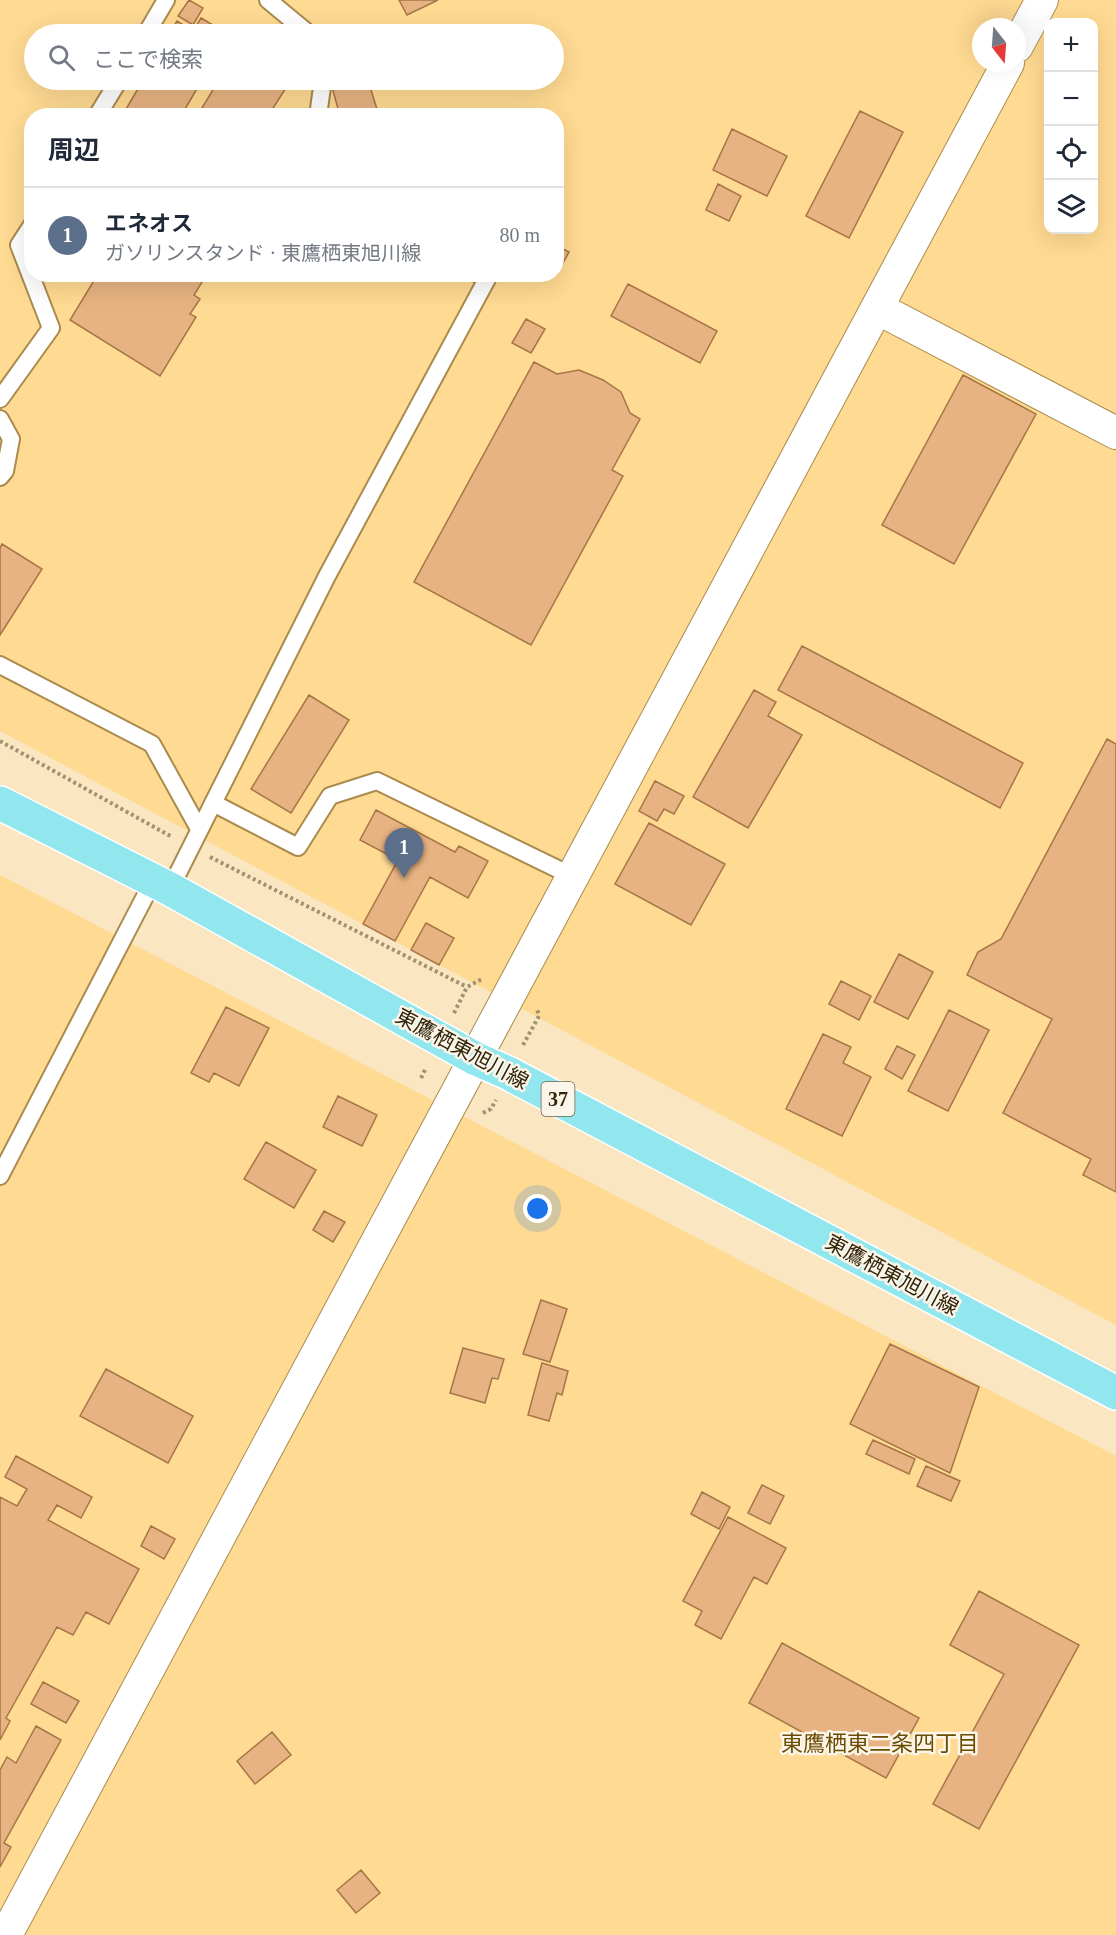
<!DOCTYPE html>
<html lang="ja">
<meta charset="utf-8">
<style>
:root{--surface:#fff;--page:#f2f2f3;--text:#1f2937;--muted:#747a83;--line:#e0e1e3;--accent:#1a73e8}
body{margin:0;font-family:"Times New Roman","Noto Sans JP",serif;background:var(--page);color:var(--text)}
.controls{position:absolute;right:18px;top:18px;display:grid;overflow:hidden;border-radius:12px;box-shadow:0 6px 24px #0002}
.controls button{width:54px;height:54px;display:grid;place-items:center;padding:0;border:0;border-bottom:2px solid var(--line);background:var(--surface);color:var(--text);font:30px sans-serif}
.compass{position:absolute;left:972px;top:18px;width:54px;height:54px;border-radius:50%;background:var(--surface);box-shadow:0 6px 24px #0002;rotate:163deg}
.you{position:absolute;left:538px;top:1209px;width:21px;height:21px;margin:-15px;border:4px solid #fff;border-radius:50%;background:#1a73e8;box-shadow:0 0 0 9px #1a73e833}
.badge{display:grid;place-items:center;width:39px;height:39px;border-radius:50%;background:var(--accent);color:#fff;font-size:20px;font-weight:700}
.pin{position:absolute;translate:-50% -50px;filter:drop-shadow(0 2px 3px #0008)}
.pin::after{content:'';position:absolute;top:32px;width:21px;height:18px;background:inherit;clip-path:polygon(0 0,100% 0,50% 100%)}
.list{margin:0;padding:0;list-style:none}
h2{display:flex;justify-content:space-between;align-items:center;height:78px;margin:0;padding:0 24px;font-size:26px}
h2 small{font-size:20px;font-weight:400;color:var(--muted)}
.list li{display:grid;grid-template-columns:39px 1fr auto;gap:18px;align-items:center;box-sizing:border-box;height:96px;padding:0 24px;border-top:2px solid var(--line)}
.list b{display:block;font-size:22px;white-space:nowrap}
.list p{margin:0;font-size:20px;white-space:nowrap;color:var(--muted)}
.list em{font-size:20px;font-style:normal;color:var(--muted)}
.icon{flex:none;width:33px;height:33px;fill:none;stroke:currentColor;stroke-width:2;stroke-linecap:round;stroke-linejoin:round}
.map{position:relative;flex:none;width:1116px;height:1935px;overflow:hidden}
.search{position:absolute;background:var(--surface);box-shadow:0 6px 24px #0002;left:24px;top:24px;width:540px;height:66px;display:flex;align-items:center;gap:15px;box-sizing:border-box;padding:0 21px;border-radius:33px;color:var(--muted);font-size:22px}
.panel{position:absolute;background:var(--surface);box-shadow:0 6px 24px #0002;left:24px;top:108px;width:540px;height:174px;border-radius:24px}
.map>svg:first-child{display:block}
.built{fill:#ffda92;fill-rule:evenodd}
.building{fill:#e8b382;stroke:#a77546;stroke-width:1.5}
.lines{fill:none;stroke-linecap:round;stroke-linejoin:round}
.service-casing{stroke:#aa8b4d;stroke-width:20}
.minor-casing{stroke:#aa8b4d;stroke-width:34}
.primary-casing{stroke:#fff;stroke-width:36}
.path{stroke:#a19170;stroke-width:4;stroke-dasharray:3 3;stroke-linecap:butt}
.service{stroke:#fff;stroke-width:16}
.minor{stroke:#fff;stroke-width:32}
.primary{stroke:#92e7ef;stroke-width:33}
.labels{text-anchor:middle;stroke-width:5;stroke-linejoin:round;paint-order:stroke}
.shield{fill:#fcf5e9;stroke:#6e634d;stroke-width:1.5}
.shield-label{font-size:20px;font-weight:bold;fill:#31250a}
.street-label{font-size:21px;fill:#31250a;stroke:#fcf5e9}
.neighbourhood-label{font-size:22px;fill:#6a4d03;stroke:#fcf5e9}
</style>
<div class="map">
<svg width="1116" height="1935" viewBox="0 0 1116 1935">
<rect width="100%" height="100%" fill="#fae6c1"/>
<path class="built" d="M 0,0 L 1116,0 L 1116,1325 L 0,731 ZM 1048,22 L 1094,22 L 1094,230 L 1048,230 ZM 981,27 L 1017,27 L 1017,63 L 981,63 ZM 34,34 L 554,34 L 554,80 L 34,80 ZM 32,116 L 556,116 L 556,274 L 32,274 Z
M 0,875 L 1116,1456 L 1116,1935 L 0,1935 Z"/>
<path class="building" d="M 189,0 L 203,8 L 193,25 L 178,16 Z
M 399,0 L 438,0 L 407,15 Z
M 201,18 L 228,34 L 169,34 L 177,21 L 193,31 Z
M 143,80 L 202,80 L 181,116 L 122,116 Z
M 219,80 L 291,80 L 268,116 L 197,116 Z
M 360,80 L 368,80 L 379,116 L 340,116 L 332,87 Z
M 860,111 L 903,132 L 849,238 L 806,216 Z
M 732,129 L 787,156 L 767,196 L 713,170 Z
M 718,184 L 741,196 L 729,221 L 706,210 Z
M 556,245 L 569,252 L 557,274 L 556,274 Z
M 98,274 L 207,274 L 194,295 L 200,299 L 190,314 L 196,317 L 160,376 L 70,320 Z
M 628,284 L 717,331 L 700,363 L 611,316 Z
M 526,319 L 545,329 L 531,353 L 512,343 Z
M 534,362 L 557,374 L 579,370 L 603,380 L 621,392 L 630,413 L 640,419 L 612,470 L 623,476 L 531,645 L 414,582 Z
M 963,375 L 1036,414 L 954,564 L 882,525 Z
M 2,544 L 42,569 L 0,635 L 0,548 Z
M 802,646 L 1023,763 L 1000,808 L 778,690 Z
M 754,690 L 776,702 L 768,716 L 802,735 L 748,828 L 693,797 Z
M 309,695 L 349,720 L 291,813 L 251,789 Z
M 1107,739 L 1116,744 L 1116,1192 L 1083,1175 L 1091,1159 L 1003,1113 L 1052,1019 L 967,975 L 978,952 L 1001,939 Z
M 655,781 L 684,796 L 674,814 L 664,809 L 657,821 L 639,811 Z
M 376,810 L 455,852 L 459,846 L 488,861 L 468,898 L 430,877 L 395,941 L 363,924 L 398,860 L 360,840 Z
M 649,823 L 725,864 L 691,925 L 615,884 Z
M 426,923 L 454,938 L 439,965 L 411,950 Z
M 899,954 L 933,972 L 908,1019 L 874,1002 Z
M 841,981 L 871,996 L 859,1020 L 829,1004 Z
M 226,1007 L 269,1028 L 239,1086 L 214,1073 L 209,1082 L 191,1073 Z
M 949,1010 L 989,1030 L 948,1111 L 908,1091 Z
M 823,1034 L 851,1047 L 843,1063 L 871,1077 L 842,1136 L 786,1109 Z
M 897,1046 L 915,1055 L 902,1079 L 885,1069 Z
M 338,1096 L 377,1115 L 362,1146 L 323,1127 Z
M 266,1142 L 316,1170 L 294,1208 L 244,1179 Z
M 324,1211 L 345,1222 L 333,1242 L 313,1230 Z
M 541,1300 L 567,1309 L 550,1362 L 523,1354 Z
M 890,1344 L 979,1387 L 950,1473 L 850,1424 Z
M 463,1348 L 504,1359 L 498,1379 L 492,1378 L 485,1403 L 450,1393 Z
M 542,1363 L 568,1371 L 562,1395 L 557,1393 L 549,1421 L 528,1415 Z
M 106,1369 L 193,1416 L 168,1463 L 80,1416 Z
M 873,1440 L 915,1459 L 909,1474 L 866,1454 Z
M 16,1456 L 92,1497 L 81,1518 L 57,1505 L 48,1520 L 139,1569 L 109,1624 L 86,1612 L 73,1635 L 57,1627 L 6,1718 L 10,1721 L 0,1740 L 0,1497 L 17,1506 L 27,1489 L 5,1477 Z
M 926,1466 L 960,1481 L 951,1501 L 917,1486 Z
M 762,1485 L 784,1496 L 770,1524 L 748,1513 Z
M 702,1492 L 730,1507 L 719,1529 L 691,1514 Z
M 728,1517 L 786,1548 L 767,1584 L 754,1577 L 721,1639 L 695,1625 L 702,1611 L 683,1601 Z
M 151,1526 L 175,1539 L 164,1559 L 141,1546 Z
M 979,1591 L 1079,1645 L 979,1829 L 933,1804 L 1004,1674 L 950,1645 Z
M 782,1643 L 919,1718 L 886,1778 L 749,1703 Z
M 43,1682 L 79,1701 L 66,1723 L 31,1704 Z
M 36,1726 L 61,1740 L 4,1843 L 11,1847 L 0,1867 L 0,1770 L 7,1757 L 16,1763 Z
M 272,1732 L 291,1755 L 255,1784 L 237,1761 Z
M 361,1870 L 380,1893 L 356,1913 L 337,1890 Z"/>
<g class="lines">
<g class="service-casing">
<path id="service" d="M 268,0 L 309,34
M 146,34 L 166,0
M 97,116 L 119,80
M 318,116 L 323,80
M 0,399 L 51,328 L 19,245 L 32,225
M 0,419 L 11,439 L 5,471 L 0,477
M 0,665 L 152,744 L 199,829
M 213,803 L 298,847 L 330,796 L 377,781 L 574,877
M 170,889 L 327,576 L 487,279 L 478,274
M 0,1176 L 153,881"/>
</g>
<g class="minor-casing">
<path id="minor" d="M 1017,46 L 1042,0
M 877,308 L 1116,433
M 6,1935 L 1008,63"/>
</g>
<g class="primary-casing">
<path id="primary" d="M 0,803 L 170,889 L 476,1059 L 508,1073 L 1116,1393"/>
</g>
<path class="path" d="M 0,741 L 172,837
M 210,857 L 467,987
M 454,1013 L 467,987 L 482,979
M 523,1045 L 539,1016 L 537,1009
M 421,1078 L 426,1068
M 483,1113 L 491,1109 L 496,1100"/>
<use href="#service" class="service"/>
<use href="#minor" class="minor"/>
<use href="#primary" class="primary"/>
</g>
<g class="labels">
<rect class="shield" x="541.5" y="1082" width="33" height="34" rx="4.5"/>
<g class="shield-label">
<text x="558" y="1106">37</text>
</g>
<g class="street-label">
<text transform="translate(462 1049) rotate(28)" y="7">東鷹栖東旭川線</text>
<text transform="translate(892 1275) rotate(28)" y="7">東鷹栖東旭川線</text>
</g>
<g class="neighbourhood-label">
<text x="880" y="1751">東鷹栖東二条四丁目</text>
</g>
</g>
</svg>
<div class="controls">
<button>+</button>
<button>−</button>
<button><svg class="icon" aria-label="locate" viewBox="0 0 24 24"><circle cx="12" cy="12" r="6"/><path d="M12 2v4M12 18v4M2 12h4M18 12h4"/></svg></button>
<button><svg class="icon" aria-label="layers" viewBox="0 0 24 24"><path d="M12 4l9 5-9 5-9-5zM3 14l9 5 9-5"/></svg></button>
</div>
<svg class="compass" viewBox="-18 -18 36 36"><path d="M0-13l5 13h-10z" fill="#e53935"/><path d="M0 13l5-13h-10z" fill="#747a83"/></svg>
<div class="you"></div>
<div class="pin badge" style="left:404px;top:878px;background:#5c6f8a">1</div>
<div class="search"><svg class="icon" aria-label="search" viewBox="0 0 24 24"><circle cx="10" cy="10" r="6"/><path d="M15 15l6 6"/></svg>ここで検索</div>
<section class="panel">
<h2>周辺<small></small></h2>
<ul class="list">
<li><span class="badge" style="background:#5c6f8a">1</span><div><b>エネオス</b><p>ガソリンスタンド · 東鷹栖東旭川線</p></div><em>80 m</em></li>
</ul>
</section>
</div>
